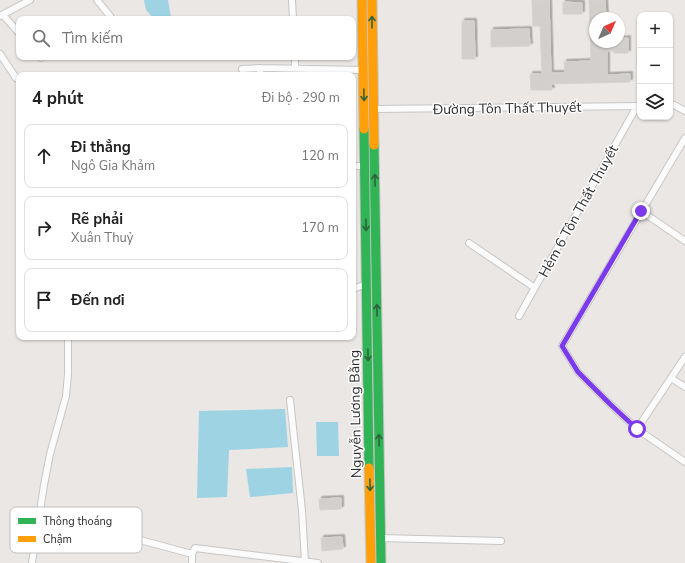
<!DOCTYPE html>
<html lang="vi">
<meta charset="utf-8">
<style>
:root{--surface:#fff;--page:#f6f6f6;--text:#222;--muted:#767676;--line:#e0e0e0}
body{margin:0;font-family:"Nunito Sans",sans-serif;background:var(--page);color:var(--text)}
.controls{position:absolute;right:12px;top:12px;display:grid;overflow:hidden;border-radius:8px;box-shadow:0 1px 3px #0004}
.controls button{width:36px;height:36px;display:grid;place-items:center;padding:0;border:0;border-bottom:1px solid var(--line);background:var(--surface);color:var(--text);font:20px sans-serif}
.compass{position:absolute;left:589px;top:12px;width:36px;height:36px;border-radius:50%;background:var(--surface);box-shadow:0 1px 3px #0004;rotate:44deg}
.stop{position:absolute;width:12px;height:12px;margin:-9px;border:3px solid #7c3aed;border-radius:50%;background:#fff}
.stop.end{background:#7c3aed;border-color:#fff;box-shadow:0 1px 4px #0008}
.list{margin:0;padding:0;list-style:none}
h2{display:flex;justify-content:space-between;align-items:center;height:52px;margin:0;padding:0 16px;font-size:17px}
h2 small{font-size:13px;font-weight:400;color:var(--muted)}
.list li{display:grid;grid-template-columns:26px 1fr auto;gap:12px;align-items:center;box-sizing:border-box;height:64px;margin:0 8px 8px;padding:0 8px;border:1px solid var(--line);border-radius:8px}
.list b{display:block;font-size:15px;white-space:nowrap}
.list p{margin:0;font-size:13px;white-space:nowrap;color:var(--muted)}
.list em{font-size:13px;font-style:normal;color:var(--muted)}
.icon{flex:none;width:22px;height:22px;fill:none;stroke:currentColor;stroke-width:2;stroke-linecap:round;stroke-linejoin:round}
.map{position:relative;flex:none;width:685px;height:563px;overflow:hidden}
.search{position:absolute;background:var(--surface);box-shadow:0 1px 3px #0004;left:16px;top:16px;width:340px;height:44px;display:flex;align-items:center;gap:10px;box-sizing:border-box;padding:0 14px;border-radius:8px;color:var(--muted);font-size:15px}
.panel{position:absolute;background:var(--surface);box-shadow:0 1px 3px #0004;left:16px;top:72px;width:340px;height:268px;border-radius:8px}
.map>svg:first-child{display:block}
.water{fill:#9ed3e4}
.building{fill:#d2cfcd;stroke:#d5d3d0;filter:url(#shadow)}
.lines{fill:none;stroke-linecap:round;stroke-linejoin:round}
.street-casing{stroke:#c6c6c6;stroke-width:8}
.fast-casing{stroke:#c6c4c3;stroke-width:11}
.slow-casing{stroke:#c6c4c3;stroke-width:11}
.street{stroke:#fcfbfb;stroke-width:6}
.fast{stroke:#30b455;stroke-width:9}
.slow{stroke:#ff9f0a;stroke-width:9}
.oneway{stroke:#2e633d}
.route{stroke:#7c3aed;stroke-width:5}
.labels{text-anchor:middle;stroke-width:3;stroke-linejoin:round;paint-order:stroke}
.street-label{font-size:14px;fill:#2d2d2d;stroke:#fff}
.key{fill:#fff;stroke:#c0c0c0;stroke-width:1}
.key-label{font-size:11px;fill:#2d2d2d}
</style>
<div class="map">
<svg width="685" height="563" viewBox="0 0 685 563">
<defs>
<filter id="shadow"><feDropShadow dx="2.5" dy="-2.5" stdDeviation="0" flood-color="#0004"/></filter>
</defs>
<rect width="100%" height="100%" fill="#eae7e4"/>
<path class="water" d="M 144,0 L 168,0 L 171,17 L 168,19 L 154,19 L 146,10 Z
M 285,409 L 288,447 L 229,450 L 227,497 L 197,498 L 199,411 Z
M 316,422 L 338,422 L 339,456 L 317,456 Z
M 292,467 L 293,493 L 250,497 L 246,469 Z"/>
<path class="building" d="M 532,0 L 549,0 L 551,73 L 565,73 L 564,62 L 591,61 L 589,0 L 605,0 L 606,18 L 595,18 L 595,42 L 606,42 L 606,46 L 614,46 L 614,42 L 619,42 L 619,39 L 628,38 L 628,53 L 614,53 L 614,51 L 607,51 L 607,75 L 630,74 L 630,82 L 551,84 L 552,90 L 531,90 L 530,74 L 542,74 L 540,26 L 533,26 Z
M 563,2 L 582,3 L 582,14 L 563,14 Z
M 462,21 L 474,21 L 475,59 L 462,59 Z
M 529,29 L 530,46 L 491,47 L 491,30 Z
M 637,49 L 640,49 L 640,65 L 637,65 Z
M 341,498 L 341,509 L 320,510 L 319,499 Z
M 342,537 L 343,549 L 322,551 L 321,538 Z"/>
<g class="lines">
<g class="street-casing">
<path id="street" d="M 97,0 L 110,16
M 292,0 L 293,19
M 3,15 L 19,33
M 0,16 L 30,0
M 0,54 L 16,78
M 41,57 L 41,58
M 295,57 L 295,68
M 242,69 L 260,68
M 260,75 L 260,68 L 363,70
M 670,105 L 674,105 L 685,111
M 374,109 L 640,106
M 685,138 L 562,346 L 578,372 L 610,404 L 637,429 L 685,462
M 353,166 L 365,166
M 641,211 L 685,241
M 469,243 L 535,288
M 353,289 L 366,284
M 519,316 L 637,106
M 671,378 L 685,387
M 290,400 L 302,510 L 305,563
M 637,429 L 685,357
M 40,513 L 192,554
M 380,538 L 501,541
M 32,563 L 44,485 L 50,454 L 66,396 L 68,374 L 68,337
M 192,563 L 192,554 L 195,548 L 318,563"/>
</g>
<g class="fast-casing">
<path id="fast" d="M 364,129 L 369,468
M 374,145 L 381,563"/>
</g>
<g class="slow-casing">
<path id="slow" d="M 362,0 L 364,129
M 372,0 L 374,145
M 369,468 L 371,563"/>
</g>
<use href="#street" class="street"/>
<use href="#fast" class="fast"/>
<use href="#slow" class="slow"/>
</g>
<defs><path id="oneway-shaft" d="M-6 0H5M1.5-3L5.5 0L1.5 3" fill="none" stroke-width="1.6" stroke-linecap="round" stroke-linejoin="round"/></defs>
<g class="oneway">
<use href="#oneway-shaft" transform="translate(372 22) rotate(-90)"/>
<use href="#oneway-shaft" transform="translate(364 95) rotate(89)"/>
<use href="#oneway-shaft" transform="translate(375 180) rotate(-91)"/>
<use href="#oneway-shaft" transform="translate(366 225) rotate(89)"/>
<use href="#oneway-shaft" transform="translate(377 310) rotate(-91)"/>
<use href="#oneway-shaft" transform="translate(368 355) rotate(89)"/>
<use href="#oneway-shaft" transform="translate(379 440) rotate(-91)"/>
<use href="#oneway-shaft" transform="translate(370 485) rotate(89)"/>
</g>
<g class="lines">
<path class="route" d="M 637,429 L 610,404 L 578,372 L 562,346 L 641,211"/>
</g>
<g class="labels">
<g class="street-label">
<text transform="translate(507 108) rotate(-1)" y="5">Đường Tôn Thất Thuyết</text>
<text transform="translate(578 211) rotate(-61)" y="5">Hẻm 6 Tôn Thất Thuyết</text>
<text transform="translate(355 414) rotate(-91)" y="5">Nguyễn Lương Bằng</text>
</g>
</g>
<rect x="10" y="507" width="132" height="46" rx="6" class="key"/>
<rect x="18" y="518" width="18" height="6" fill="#30b455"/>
<rect x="18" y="536" width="18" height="6" fill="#ff9f0a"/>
<g class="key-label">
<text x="43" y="525">Thông thoáng</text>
<text x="43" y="543">Chậm</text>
</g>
</svg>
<div class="controls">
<button>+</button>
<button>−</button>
<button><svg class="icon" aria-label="layers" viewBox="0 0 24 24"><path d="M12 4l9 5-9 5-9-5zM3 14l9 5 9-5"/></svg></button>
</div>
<svg class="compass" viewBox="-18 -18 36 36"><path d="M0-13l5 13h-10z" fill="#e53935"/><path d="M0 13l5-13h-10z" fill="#767676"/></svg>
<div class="stop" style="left:637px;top:429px"></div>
<div class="stop end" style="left:641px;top:211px"></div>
<div class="search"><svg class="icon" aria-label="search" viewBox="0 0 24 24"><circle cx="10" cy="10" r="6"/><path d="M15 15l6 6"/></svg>Tìm kiếm</div>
<section class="panel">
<h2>4 phút<small>Đi bộ · 290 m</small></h2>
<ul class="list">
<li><svg class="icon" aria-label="ahead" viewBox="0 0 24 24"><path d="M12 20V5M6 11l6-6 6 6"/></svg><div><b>Đi thẳng</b><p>Ngô Gia Khảm</p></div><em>120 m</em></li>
<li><svg class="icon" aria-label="right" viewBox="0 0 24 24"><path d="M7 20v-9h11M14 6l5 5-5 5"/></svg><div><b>Rẽ phải</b><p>Xuân Thuỷ</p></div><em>170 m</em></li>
<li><svg class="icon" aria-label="arrive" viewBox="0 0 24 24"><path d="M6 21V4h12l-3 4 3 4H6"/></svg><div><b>Đến nơi</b></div></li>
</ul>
</section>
</div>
